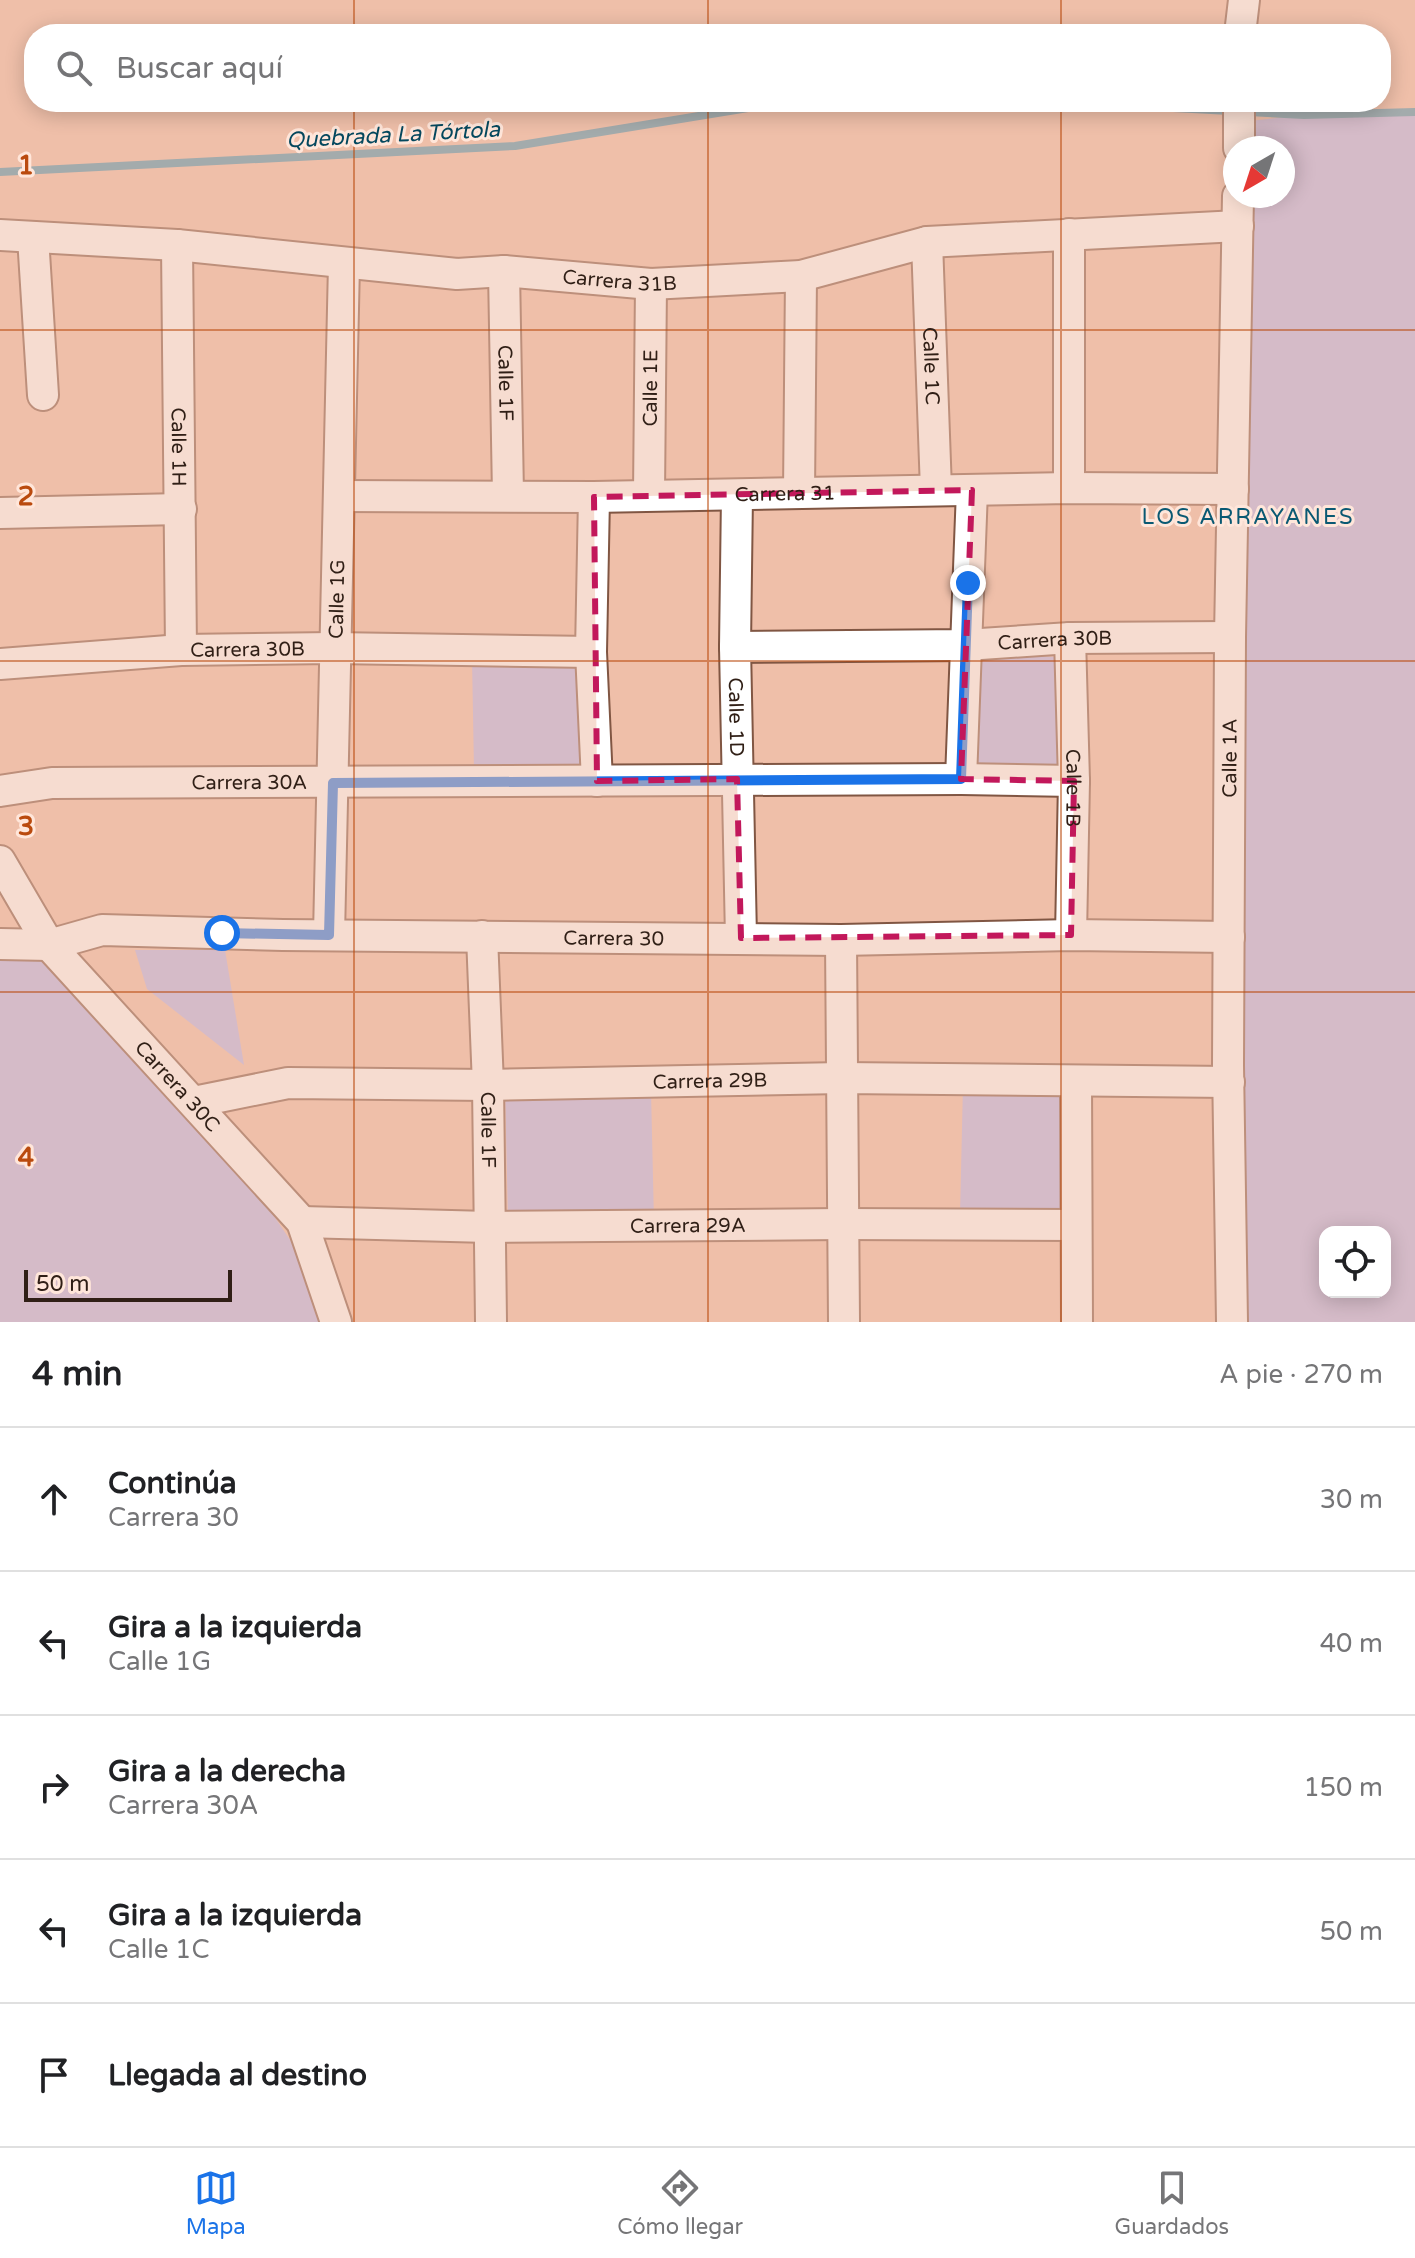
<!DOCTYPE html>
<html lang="es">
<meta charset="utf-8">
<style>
:root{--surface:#fff;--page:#f6f6f6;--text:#202124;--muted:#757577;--line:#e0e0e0;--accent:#1a73e8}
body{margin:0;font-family:"Varela Round",sans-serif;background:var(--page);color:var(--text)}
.controls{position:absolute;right:24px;bottom:24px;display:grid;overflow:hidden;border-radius:16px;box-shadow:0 4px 20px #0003}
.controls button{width:72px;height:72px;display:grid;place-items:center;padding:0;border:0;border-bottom:2px solid var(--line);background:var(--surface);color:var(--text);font:40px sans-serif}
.compass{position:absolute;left:1223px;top:136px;width:72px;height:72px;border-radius:50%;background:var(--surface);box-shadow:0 4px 20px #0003;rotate:219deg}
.scale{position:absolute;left:24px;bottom:20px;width:208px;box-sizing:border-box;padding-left:8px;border:4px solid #301f16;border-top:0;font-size:22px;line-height:28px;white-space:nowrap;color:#301f16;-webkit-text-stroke:6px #ffe6da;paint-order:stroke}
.stop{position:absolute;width:24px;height:24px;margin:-18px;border:6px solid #1a73e8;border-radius:50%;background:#fff}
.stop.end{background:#1a73e8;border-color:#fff;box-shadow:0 2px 8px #0008}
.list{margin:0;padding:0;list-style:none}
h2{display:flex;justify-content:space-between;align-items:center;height:104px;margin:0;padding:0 32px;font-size:34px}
h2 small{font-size:26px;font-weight:400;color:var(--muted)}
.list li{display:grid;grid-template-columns:52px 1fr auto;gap:24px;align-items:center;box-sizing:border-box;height:144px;padding:0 32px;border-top:2px solid var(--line)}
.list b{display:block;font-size:30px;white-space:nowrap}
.list p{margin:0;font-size:26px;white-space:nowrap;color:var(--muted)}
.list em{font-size:26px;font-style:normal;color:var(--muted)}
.icon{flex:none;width:44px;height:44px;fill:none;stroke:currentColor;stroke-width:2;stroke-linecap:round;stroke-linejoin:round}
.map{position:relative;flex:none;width:1415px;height:1322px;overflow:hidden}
.search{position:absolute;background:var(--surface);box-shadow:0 4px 20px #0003;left:24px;right:24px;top:24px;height:88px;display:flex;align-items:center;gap:20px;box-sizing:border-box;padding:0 28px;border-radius:32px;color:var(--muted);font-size:30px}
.sheet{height:824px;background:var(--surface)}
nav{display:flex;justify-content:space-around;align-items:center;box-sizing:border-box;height:112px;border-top:2px solid var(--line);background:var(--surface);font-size:22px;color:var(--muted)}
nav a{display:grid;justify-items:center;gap:4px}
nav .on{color:var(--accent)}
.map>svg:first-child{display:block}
.green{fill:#b7b5ee;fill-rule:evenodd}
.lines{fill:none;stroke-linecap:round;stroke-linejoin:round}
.stream{stroke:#4792af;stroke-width:8}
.minor-casing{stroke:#805643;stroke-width:34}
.minor{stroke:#fff;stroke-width:30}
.route{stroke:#1a73e8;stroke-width:10}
.marked{fill:none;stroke:#c2185b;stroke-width:6;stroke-dasharray:16 10;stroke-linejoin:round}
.grid{fill:none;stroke:#ba4a0e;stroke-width:2;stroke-opacity:0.55}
.labels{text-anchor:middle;stroke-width:6;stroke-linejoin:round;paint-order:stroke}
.street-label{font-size:20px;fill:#301f16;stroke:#ffe6da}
.water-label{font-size:22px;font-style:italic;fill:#05485e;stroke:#ffe6da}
.neighbourhood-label{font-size:22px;letter-spacing:2px;fill:#0a5973;stroke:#ffe6da}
.grid-label{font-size:26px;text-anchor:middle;font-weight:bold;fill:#ba4a0e;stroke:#ffe6da;stroke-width:6;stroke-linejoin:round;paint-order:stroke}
</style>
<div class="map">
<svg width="1415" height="1322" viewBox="0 0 1415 1322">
<rect width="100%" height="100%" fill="#efbfa9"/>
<path class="green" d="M 1415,112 L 1415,1322 L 1235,1322 L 1251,196 L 1283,196 L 1283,148 L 1251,148 L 1250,121 L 1304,115 ZM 1325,1232 L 1385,1232 L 1385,1292 L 1325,1292 Z
M 979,654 L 1059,657 L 1059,769 L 977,766 Z
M 472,658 L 585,659 L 590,769 L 474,770 Z
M 58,935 L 169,1090 L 272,1213 L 345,1322 L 0,1322 L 0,939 Z
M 135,950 L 225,950 L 244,1065 L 147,989 Z
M 1072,1084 L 1066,1216 L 960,1215 L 963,1085 Z
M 505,1088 L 651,1091 L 654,1222 L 508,1220 Z"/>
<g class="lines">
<path class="stream" d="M 1060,102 L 1304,115 L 1415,112
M 0,172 L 515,146 L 785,102"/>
<g class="minor-casing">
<g id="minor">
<path d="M 1240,34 L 1244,0"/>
<path d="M 1239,148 L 1239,102"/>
<path id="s1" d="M 0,235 L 177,245 L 457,274 L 504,271 L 651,284 L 801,276 L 927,242 L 1238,226"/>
<path d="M 33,237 L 43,395"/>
<path id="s2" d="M 927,242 L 936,490"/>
<path id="s3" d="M 177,245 L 181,650"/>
<path id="s4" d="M 504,271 L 508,495"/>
<path d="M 1069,488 L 1069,234"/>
<path d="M 799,493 L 801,276"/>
<path id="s5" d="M 649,494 L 651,284"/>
<path id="s6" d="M 737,495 L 735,647 L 741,938"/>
<path id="s7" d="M 339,496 L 594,497 L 1069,488 L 1233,489"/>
<path d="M 594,497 L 591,652 L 597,781"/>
<path d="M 0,513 L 181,509"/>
<path id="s8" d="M 1070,638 L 1074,781 L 1071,935"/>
<path id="s9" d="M 735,647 L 966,645 L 1070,638 L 1230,637"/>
<path id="s10" d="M 0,664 L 181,650 L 333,648 L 591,652"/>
<path d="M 961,779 L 972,490"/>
<path id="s11" d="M 0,791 L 52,783 L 961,779 L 1074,781"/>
<path id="s12" d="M 0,861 L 49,945 L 302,1222 L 336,1322"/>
<path id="s13" d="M 329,935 L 344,264"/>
<path id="s14" d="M 482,936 L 488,1085 L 491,1322"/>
<path d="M 841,940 L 844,1322"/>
<path id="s15" d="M 0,944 L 49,945 L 102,930 L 283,935 L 841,940 L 1071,935 L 1229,937"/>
<path d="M 1076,1081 L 1077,1322"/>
<path id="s16" d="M 194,1102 L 288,1083 L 488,1085 L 842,1078 L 1229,1082"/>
<path id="s17" d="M 302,1222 L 488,1227 L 842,1224 L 1076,1225"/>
<path id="s18" d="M 1232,1322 L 1228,1065 L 1230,637 L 1238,196"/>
</g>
</g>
<use href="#minor" class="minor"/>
</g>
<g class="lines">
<path class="route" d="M 222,933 L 329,935 L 333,783 L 961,779 L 968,583"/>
</g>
<path d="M0 0H1415V1322H0ZM 972,490 L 961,779 L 1074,781 L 1071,935 L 741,938 L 737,779 L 597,781 L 594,497 Z" fill="#efbfa9" fill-opacity=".55" fill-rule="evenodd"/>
<path class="marked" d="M 972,490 L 961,779 L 1074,781 L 1071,935 L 741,938 L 737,779 L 597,781 L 594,497 Z"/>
<path class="grid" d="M 354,0 L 354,34M 708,0 L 708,34M 1061,0 L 1061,34M 354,102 L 354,1322M 708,102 L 708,1322M 1061,102 L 1061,1322M 0,330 L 1415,330M 0,661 L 1415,661M 0,992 L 1415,992"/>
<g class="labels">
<g class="street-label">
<text dy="7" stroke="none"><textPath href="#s1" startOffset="622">Carrera 31B</textPath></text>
<text dy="7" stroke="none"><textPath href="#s2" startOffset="124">Calle 1C</textPath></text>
<text dy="7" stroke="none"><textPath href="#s4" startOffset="112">Calle 1F</textPath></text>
<text dy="7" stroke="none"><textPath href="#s5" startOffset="106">Calle 1E</textPath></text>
<text dy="7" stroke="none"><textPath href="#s3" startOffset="202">Calle 1H</textPath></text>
<text dy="7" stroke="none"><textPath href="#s7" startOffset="446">Carrera 31</textPath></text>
<text dy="7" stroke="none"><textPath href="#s13" startOffset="336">Calle 1G</textPath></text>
<text dy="7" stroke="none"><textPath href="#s9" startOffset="320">Carrera 30B</textPath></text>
<text dy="7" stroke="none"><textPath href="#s10" startOffset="248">Carrera 30B</textPath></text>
<text dy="7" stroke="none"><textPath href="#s6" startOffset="222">Calle 1D</textPath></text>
<text dy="7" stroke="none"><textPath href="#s18" startOffset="564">Calle 1A</textPath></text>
<text dy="7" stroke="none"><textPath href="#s11" startOffset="250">Carrera 30A</textPath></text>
<text dy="7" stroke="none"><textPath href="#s8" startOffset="150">Calle 1B</textPath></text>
<text dy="7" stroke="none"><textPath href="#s15" startOffset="616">Carrera 30</textPath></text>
<text dy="7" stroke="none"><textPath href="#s16" startOffset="518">Carrera 29B</textPath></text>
<text dy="7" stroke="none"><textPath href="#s12" startOffset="288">Carrera 30C</textPath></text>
<text dy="7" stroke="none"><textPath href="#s14" startOffset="194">Calle 1F</textPath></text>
<text dy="7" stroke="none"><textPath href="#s17" startOffset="386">Carrera 29A</textPath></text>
</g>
<g class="water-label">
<text transform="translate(393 134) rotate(-3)" y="8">Quebrada La Tórtola</text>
</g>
<g class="neighbourhood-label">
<text x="1248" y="524">LOS ARRAYANES</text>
</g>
</g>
<g class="grid-label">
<text x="26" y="174">1</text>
<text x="26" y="505">2</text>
<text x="26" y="835">3</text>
<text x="26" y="1166">4</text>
</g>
</svg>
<div class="controls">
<button><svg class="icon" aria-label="locate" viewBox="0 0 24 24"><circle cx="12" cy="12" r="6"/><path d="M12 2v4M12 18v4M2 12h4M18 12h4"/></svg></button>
</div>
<svg class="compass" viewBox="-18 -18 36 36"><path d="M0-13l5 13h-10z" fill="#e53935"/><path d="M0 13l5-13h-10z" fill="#757577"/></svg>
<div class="scale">50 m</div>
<div class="stop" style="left:222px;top:933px"></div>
<div class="stop end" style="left:968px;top:583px"></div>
<div class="search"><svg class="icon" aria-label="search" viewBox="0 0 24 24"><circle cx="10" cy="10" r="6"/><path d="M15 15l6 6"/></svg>Buscar aquí</div>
</div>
<section class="sheet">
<h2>4 min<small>A pie · 270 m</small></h2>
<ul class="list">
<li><svg class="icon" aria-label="ahead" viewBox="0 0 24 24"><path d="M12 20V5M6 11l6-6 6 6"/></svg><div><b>Continúa</b><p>Carrera 30</p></div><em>30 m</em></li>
<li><svg class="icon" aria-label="left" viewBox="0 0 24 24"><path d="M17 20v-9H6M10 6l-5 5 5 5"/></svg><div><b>Gira a la izquierda</b><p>Calle 1G</p></div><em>40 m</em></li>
<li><svg class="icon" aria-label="right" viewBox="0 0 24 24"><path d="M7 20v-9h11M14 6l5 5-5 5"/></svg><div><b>Gira a la derecha</b><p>Carrera 30A</p></div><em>150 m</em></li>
<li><svg class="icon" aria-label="left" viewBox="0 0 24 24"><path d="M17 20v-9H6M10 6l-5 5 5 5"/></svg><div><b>Gira a la izquierda</b><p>Calle 1C</p></div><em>50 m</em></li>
<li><svg class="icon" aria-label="arrive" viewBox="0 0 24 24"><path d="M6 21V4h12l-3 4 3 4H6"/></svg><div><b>Llegada al destino</b></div></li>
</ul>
</section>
<nav>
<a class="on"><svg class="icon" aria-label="map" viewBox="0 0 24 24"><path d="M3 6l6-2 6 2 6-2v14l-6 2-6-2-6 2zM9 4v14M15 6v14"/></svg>Mapa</a>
<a><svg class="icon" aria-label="directions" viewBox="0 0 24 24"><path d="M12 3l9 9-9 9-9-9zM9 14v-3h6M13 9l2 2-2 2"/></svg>Cómo llegar</a>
<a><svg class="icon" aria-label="saved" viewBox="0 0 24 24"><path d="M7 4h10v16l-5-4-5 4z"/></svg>Guardados</a>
</nav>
